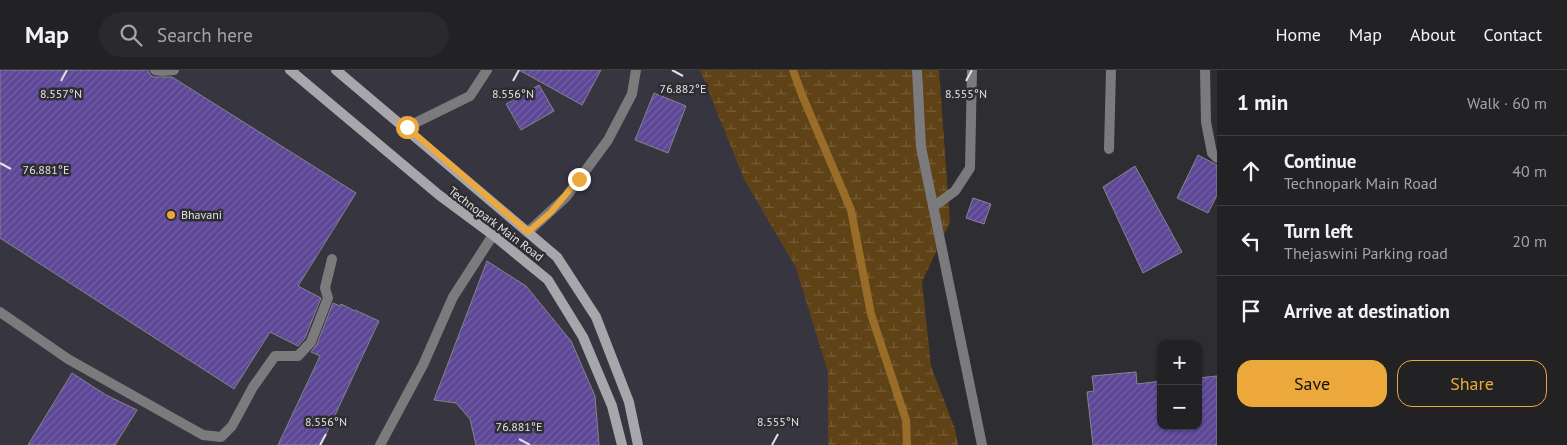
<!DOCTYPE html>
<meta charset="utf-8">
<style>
:root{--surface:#222225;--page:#2a2a2d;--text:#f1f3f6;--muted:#a2a4a7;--line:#3f3f42;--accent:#eda83b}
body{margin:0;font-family:"PT Sans",sans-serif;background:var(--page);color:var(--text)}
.controls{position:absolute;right:15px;bottom:15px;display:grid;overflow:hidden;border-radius:10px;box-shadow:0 1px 4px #0004}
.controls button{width:45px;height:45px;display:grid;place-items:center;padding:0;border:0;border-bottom:1px solid var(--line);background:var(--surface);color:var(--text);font:25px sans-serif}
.stop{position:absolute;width:15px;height:15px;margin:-11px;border:4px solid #eda83b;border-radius:50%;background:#fff}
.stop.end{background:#eda83b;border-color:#fff;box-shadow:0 1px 5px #0008}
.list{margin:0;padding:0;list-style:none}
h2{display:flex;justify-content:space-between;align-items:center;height:65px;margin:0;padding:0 20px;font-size:21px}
h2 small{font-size:16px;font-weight:400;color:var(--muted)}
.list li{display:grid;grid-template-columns:32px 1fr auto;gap:15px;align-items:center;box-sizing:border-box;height:70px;padding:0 20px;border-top:1px solid var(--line)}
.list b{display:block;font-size:19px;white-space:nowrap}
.list p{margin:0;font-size:16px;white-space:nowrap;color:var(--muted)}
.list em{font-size:16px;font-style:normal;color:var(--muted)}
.actions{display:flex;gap:10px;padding:15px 20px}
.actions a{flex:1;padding:11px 0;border:1px solid var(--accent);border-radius:15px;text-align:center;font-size:18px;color:var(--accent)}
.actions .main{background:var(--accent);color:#111}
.icon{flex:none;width:28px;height:28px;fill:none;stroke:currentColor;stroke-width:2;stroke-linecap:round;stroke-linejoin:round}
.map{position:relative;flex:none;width:1217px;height:375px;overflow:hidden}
header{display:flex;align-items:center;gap:30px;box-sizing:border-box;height:70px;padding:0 25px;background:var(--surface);border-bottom:1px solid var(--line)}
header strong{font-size:24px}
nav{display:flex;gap:28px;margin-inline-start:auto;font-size:18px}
.search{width:350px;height:45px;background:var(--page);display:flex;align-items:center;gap:12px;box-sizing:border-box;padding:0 18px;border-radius:28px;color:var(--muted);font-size:19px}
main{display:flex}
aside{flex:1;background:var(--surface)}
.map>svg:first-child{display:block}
.built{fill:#37353f}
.wetland{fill:url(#wetland-marsh)}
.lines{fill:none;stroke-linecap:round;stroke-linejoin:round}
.stream{stroke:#996d29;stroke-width:8}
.building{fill:url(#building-hatch);stroke:#858489}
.lane{stroke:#7b7a7d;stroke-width:10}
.street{stroke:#7b7a7d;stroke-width:10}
.secondary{stroke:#a7a6aa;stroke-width:10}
.route{stroke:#eda83b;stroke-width:6}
.ticks{fill:none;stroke:#e1e0e3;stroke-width:2}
.poi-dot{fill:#eda83b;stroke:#2e2d31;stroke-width:2}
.labels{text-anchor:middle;stroke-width:5;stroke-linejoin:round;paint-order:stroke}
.poi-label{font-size:12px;fill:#e1e0e3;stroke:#2e2d31;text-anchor:start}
.street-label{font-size:12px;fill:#e1e0e3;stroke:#2e2d31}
.ticks-label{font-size:12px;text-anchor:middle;fill:#e1e0e3;stroke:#2e2d31;stroke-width:5;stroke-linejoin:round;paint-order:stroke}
</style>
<header>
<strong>Map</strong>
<div class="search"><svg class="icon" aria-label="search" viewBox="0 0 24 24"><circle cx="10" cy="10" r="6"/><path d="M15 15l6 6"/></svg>Search here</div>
<nav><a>Home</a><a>Map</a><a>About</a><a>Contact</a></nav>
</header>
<main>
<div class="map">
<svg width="1217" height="375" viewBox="0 0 1217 375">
<defs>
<pattern id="wetland-marsh" width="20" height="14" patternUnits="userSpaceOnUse" patternTransform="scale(1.25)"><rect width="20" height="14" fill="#5f4216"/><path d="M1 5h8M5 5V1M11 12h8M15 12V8" fill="none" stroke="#765d38"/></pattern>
<pattern id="building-hatch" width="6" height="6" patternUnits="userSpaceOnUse" patternTransform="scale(1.25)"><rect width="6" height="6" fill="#5d4796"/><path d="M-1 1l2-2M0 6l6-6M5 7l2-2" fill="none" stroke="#7461a5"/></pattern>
</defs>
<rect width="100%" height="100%" fill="#2e2d31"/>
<path class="built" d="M 0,0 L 761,0 L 870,375 L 0,375 Z"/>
<path class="wetland" d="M 700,0 L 939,0 L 950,152 L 922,212 L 931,296 L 955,359 L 958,375 L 828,375 L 828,302 L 796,198 L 744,109 Z"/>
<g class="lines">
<path class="stream" d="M 793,0 L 802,25 L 851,140 L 871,244 L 906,350 L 907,375"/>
</g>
<path class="building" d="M 0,0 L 148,0 L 150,5 L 154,7 L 172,7 L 356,123 L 298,216 L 321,228 L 305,268 L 298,276 L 270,262 L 234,319 L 0,168 Z
M 519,0 L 601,0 L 582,35 Z
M 539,15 L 554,41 L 521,60 L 506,34 Z
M 654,23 L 686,36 L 668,83 L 635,70 Z
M 1198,85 L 1217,95 L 1217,125 L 1208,143 L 1177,128 Z
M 1135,96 L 1182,182 L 1143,203 L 1103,117 Z
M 973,128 L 991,134 L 984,154 L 966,148 Z
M 487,191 L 526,216 L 571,271 L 595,326 L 599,375 L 476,375 L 470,349 L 456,333 L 434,330 Z
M 333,233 L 340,236 L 341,234 L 355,241 L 355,240 L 379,251 L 321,375 L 278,375 L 320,286 L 311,282 L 317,274 Z
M 1136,302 L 1137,314 L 1161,311 L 1161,356 L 1198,356 L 1198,308 L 1217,306 L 1217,375 L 1093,375 L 1087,322 L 1094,321 L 1092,306 Z
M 72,303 L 106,325 L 137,340 L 115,375 L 28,375 Z"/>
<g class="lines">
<path class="lane" d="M 917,0 L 921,77 L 982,375
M 1205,0 L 1206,52 L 1212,83 L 1217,88
M 1109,79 L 1111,0
M 933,137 L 955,121 L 970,98 L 972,0"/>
<path class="street" d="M 155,0 L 163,1 L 174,0
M 407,57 L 470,26 L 487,0
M 528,162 L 566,127 L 608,70 L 632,24 L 636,0
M 0,242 L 68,289 L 203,365 L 221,367 L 232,356 L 253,317 L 275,286 L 298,286 L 311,272 L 328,228 L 325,218 L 332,189
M 380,375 L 423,295 L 453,227 L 493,165"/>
<path class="secondary" d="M 290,0 L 439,125 L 493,165 L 548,210 L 583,267 L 612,336 L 622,375
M 336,0 L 557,187 L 596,247 L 629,332 L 638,375"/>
</g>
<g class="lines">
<path class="route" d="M 407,57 L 528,162 L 551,142 L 579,109"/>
</g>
<path class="ticks" d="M 672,0 L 683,6M 61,11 L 67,0M 513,11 L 519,0M 966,11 L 972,0M 0,93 L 11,99M 519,369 L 530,375M 320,375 L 326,364M 772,375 L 778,364"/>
<circle class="poi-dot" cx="171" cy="145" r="5"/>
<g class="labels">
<g class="poi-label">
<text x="181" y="149">Bhavani</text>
</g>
<g class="street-label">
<text transform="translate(496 154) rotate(37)" y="4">Technopark Main Road</text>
</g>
</g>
<g class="ticks-label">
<text x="683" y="23">76.882°E</text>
<text x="61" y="28">8.557°N</text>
<text x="513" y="28">8.556°N</text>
<text x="966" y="28">8.555°N</text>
<text x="46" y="104">76.881°E</text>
<text x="326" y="356">8.556°N</text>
<text x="778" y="356">8.555°N</text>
<text x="519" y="361">76.881°E</text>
</g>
</svg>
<div class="controls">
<button>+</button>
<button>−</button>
</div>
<div class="stop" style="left:407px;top:57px"></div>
<div class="stop end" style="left:579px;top:109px"></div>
</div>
<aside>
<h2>1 min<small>Walk · 60 m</small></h2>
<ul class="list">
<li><svg class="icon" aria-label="ahead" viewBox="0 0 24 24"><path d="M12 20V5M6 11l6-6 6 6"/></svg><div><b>Continue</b><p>Technopark Main Road</p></div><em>40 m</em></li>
<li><svg class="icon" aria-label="left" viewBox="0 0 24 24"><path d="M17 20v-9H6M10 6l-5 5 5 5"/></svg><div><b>Turn left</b><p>Thejaswini Parking road</p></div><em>20 m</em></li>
<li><svg class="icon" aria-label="arrive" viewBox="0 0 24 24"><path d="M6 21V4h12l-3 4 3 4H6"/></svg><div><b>Arrive at destination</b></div></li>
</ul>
<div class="actions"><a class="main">Save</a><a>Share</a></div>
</aside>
</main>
